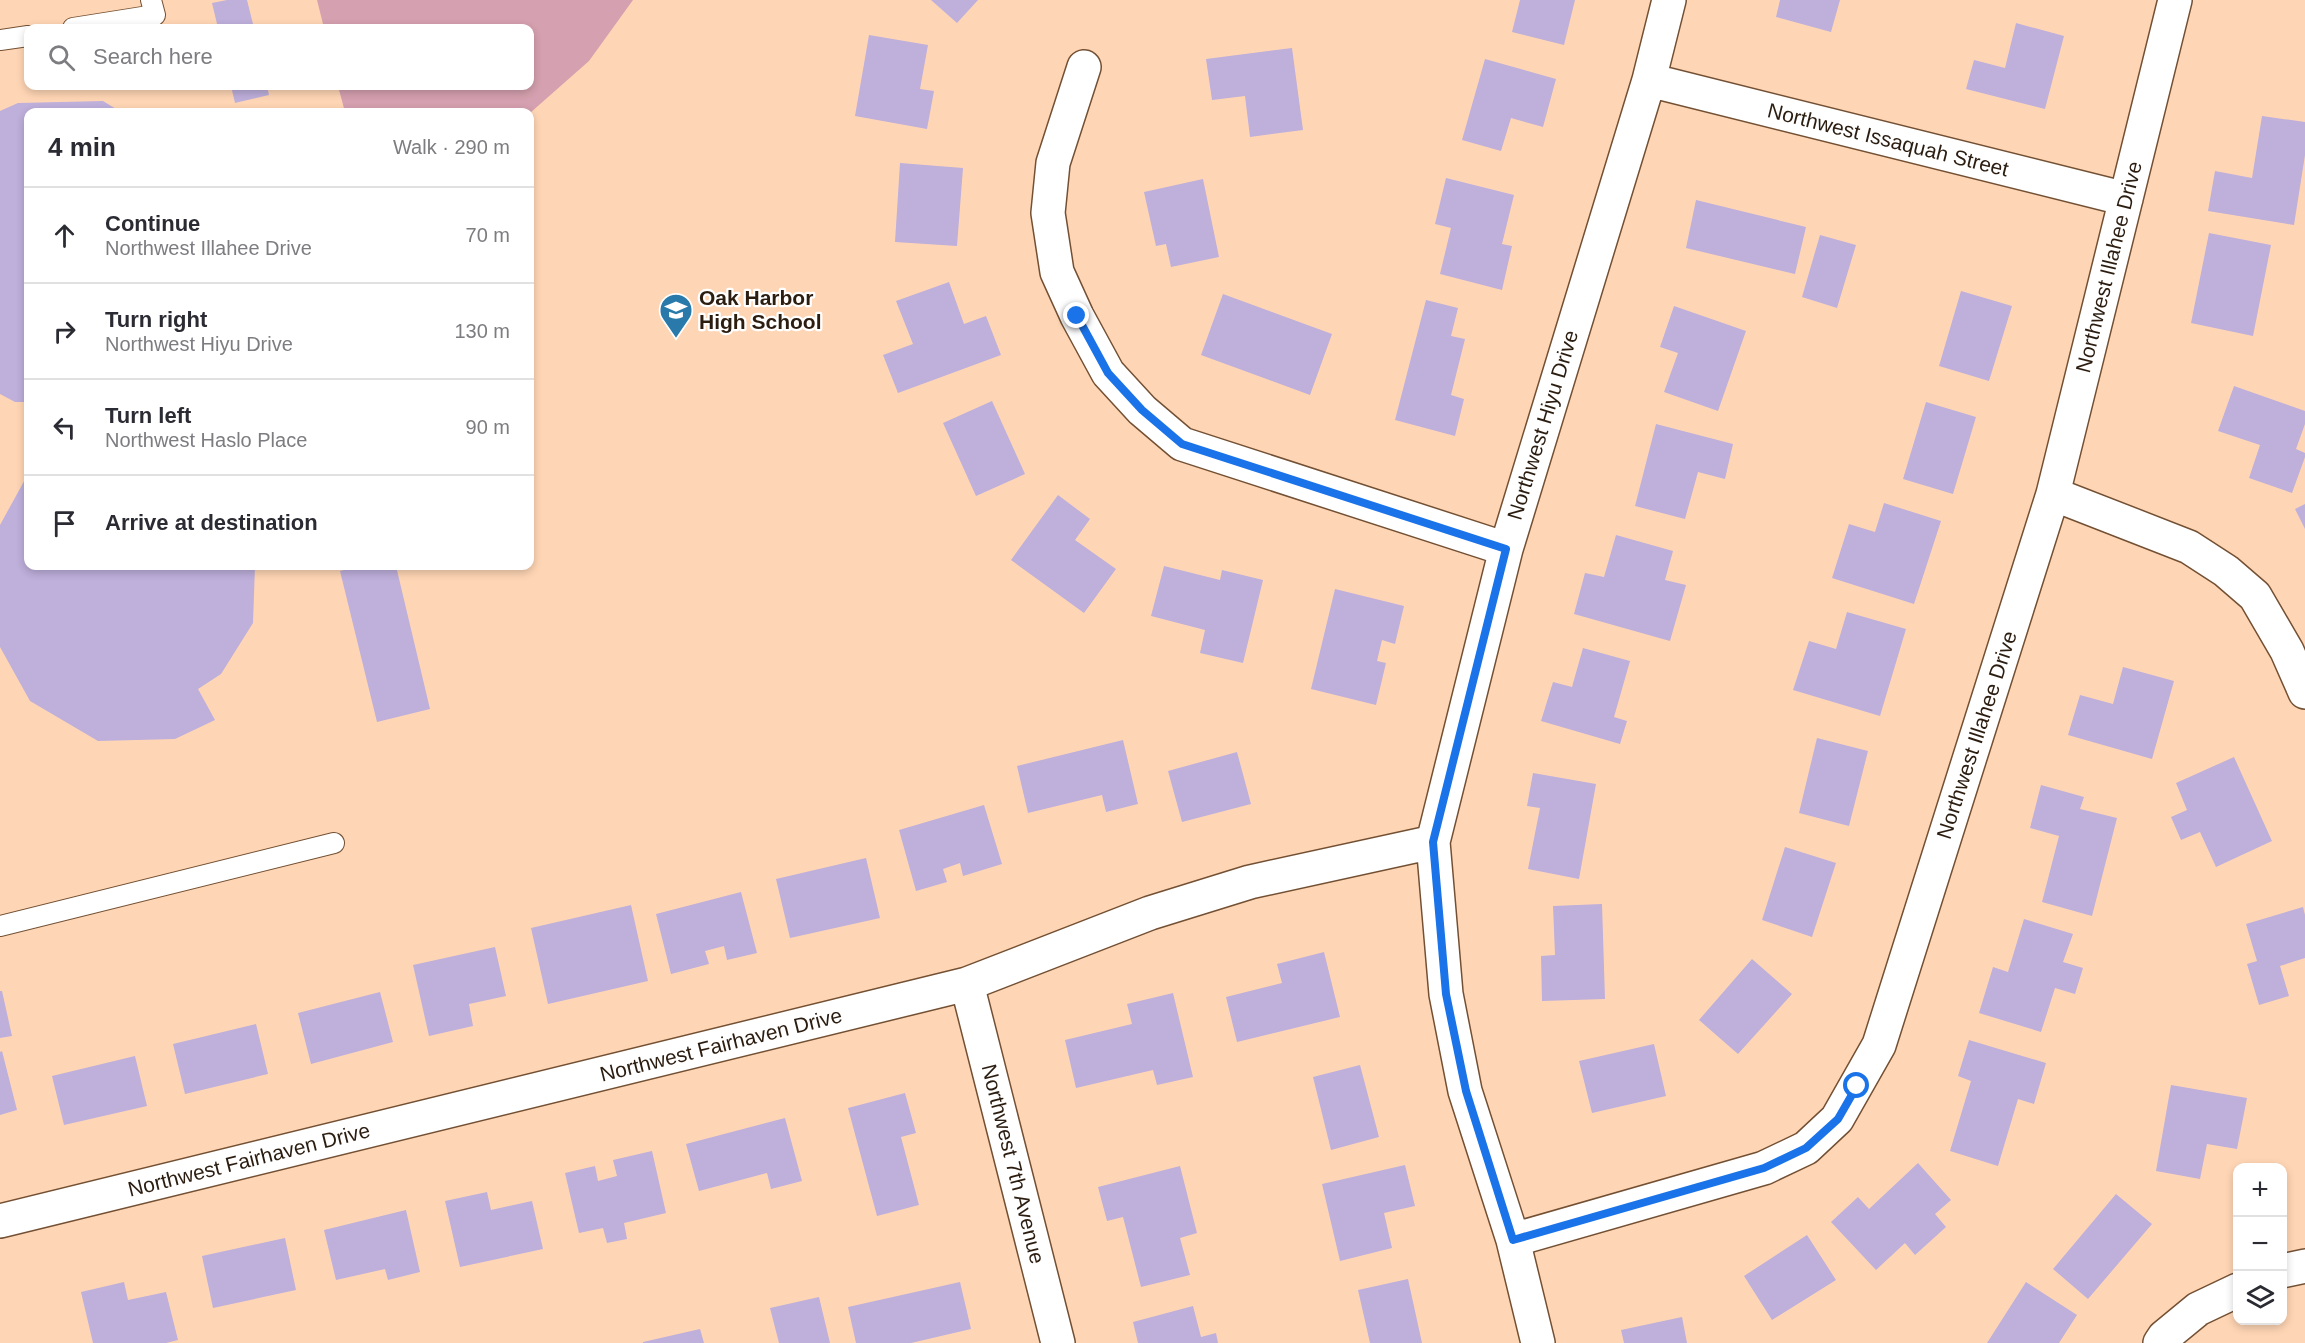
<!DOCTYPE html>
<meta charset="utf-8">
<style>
:root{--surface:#fff;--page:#f2f2f3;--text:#2b2b33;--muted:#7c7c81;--line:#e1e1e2}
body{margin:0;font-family:Arial,sans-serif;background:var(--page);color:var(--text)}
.controls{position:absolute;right:18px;bottom:18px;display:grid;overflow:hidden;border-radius:12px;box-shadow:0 3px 9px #0003}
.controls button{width:54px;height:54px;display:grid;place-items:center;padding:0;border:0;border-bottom:2px solid var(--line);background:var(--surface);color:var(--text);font:30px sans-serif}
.stop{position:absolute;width:18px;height:18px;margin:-14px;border:4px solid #1a73e8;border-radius:50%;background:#fff}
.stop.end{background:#1a73e8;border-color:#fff;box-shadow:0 2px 6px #0008}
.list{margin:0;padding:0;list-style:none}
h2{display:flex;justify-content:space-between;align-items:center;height:78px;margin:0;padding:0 24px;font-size:26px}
h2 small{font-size:20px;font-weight:400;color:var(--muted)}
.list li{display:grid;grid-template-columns:39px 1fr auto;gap:18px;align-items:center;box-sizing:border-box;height:96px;padding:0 24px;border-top:2px solid var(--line)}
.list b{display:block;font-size:22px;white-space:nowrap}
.list p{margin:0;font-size:20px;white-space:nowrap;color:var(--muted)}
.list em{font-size:20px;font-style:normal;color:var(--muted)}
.icon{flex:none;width:33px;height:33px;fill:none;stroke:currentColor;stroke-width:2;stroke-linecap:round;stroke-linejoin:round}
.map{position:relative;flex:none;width:2305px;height:1343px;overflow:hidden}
.search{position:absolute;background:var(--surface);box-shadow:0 3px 9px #0003;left:24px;top:24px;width:510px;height:66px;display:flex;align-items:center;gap:15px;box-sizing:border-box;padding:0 21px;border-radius:12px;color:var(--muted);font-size:22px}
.panel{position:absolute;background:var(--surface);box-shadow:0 3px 9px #0003;left:24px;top:108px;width:510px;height:462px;border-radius:12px}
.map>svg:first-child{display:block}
.green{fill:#d5a0af}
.building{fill:#beafdb}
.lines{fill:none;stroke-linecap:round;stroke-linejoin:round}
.lane-casing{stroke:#735033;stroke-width:22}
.street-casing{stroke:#735033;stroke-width:36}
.lane{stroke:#fff;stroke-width:20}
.street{stroke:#fff;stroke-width:33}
.route{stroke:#1a73e8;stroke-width:8}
.labels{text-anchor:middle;stroke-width:4.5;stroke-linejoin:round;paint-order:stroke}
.street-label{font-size:21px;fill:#2c1d11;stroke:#fff}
.poi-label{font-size:21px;font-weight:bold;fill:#2c1d11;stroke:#fff;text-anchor:start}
</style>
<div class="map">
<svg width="2305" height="1343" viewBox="0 0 2305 1343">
<rect width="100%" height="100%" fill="#ffd6b5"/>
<path class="green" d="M 317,0 L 633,0 L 589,61 L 530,113 L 345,112 L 338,86 L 530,86 L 530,28 L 324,28 Z"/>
<path class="building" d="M 227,0 L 247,0 L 254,28 L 218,28 L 212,3 Z
M 931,0 L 978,0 L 957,23 Z
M 1520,0 L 1575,0 L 1564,45 L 1512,32 Z
M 1780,0 L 1840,0 L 1831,32 L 1776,17 Z
M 2016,23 L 2064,36 L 2045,109 L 1966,89 L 1974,60 L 2005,68 Z
M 869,35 L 928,45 L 920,89 L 934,91 L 927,129 L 855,116 Z
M 1292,48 L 1303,130 L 1250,137 L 1245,96 L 1212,100 L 1206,59 Z
M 1485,59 L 1556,79 L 1543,127 L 1511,118 L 1501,151 L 1462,140 Z
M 231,86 L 267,86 L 269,95 L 235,103 Z
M 103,101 L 121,112 L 28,112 L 28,402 L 15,402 L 0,394 L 0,111 L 18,103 Z
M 2262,116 L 2305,122 L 2305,155 L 2294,225 L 2208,211 L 2215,171 L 2252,178 Z
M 900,163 L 963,168 L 957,246 L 895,242 Z
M 1446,178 L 1514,195 L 1502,244 L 1512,246 L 1502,290 L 1440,274 L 1451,228 L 1435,224 Z
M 1203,179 L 1219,257 L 1171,267 L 1166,244 L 1156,246 L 1144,192 Z
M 1696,200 L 1806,227 L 1795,274 L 1686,248 Z
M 2209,233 L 2271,245 L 2253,336 L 2191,323 Z
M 1820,235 L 1856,245 L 1837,308 L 1802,297 Z
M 949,282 L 964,324 L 986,316 L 1001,355 L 898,393 L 883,355 L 913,344 L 896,301 Z
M 1961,291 L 2012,306 L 1989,381 L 1939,366 Z
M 1223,294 L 1332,334 L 1310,395 L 1201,355 Z
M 1426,300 L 1458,308 L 1451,336 L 1465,339 L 1451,395 L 1464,399 L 1455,436 L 1395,420 Z
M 1674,306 L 1746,331 L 1718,411 L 1664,392 L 1678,353 L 1660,347 Z
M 2234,386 L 2305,411 L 2305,424 L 2296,449 L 2305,453 L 2305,457 L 2292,493 L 2249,478 L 2260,445 L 2218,431 Z
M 992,401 L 1025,474 L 976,496 L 943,423 Z
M 1926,402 L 1976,417 L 1953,494 L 1903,479 Z
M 1656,424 L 1733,444 L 1725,479 L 1698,472 L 1685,519 L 1635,506 Z
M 28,474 L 28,566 L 255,566 L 253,623 L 221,674 L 198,689 L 215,720 L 175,739 L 98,741 L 30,701 L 0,647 L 0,525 Z
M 1058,495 L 1090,519 L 1075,540 L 1116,569 L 1084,613 L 1011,560 Z
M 1884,503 L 1941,521 L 1914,604 L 1832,578 L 1849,524 L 1875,532 Z
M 2305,504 L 2305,529 L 2295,509 Z
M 1616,535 L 1673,551 L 1665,580 L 1686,585 L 1670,641 L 1574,614 L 1585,573 L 1604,577 Z
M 361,566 L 396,566 L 430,709 L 377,722 L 340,571 Z
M 1164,566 L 1220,580 L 1222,570 L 1263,580 L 1243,663 L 1200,653 L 1205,630 L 1151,616 Z
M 1335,589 L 1404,606 L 1395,644 L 1382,640 L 1377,661 L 1386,663 L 1376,705 L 1311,689 Z
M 1847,612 L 1906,629 L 1880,716 L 1793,690 L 1809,641 L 1836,649 Z
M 1583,648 L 1630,661 L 1614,717 L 1627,721 L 1620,744 L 1541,721 L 1553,682 L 1572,687 Z
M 2123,667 L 2174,681 L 2152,759 L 2068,735 L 2080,695 L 2113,704 Z
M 1817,738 L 1868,751 L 1849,826 L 1799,813 Z
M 1123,740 L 1138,804 L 1106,812 L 1102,795 L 1028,813 L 1017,766 Z
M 1237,752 L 1251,804 L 1182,822 L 1168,771 Z
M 2234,757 L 2272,841 L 2216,867 L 2200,832 L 2181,840 L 2171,817 L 2187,810 L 2176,783 Z
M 1533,773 L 1596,784 L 1579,879 L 1528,869 L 1540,808 L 1527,806 Z
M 2041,785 L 2084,797 L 2080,809 L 2117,818 L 2092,916 L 2042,902 L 2059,836 L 2030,828 Z
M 984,805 L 1002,864 L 963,876 L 960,863 L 943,869 L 947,882 L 916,891 L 899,830 Z
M 1785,847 L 1836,863 L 1812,937 L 1762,920 Z
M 866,858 L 880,918 L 790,938 L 776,879 Z
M 741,892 L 757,953 L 727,960 L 724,946 L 705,951 L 709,964 L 671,974 L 656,914 Z
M 1602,904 L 1605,999 L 1542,1001 L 1541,956 L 1555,955 L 1553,906 Z
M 631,905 L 648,981 L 548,1004 L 531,928 Z
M 2303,907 L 2305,915 L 2305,958 L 2280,966 L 2289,996 L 2259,1005 L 2247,964 L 2257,961 L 2246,924 Z
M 2024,919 L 2073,934 L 2063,962 L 2083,968 L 2075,994 L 2055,988 L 2041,1032 L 1979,1013 L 1993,967 L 2008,972 Z
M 495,947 L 506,996 L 469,1004 L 473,1026 L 429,1036 L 413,965 Z
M 1324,952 L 1340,1017 L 1237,1042 L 1226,997 L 1282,983 L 1277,964 Z
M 1752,959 L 1792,994 L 1738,1054 L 1699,1020 Z
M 0,991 L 2,991 L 12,1036 L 0,1038 Z
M 380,992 L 393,1042 L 311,1064 L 298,1013 Z
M 1173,993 L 1193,1077 L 1157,1085 L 1153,1070 L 1076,1088 L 1065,1040 L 1132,1024 L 1127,1004 Z
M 256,1024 L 268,1074 L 185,1094 L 173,1044 Z
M 1969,1040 L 2046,1063 L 2034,1104 L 2018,1099 L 1998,1166 L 1950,1151 L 1971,1081 L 1958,1076 Z
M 1654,1044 L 1666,1096 L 1592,1113 L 1579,1061 Z
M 2,1051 L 17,1110 L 0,1115 L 0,1052 Z
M 135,1056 L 147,1106 L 64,1125 L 52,1076 Z
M 1360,1065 L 1379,1137 L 1331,1150 L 1313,1077 Z
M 2171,1085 L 2247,1098 L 2237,1149 L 2207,1144 L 2200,1179 L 2156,1171 Z
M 905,1093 L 916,1133 L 901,1137 L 919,1205 L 877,1216 L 848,1108 Z
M 785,1118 L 802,1181 L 771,1189 L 767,1173 L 699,1191 L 686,1144 Z
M 652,1151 L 666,1213 L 624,1223 L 627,1239 L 607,1243 L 603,1228 L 579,1233 L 565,1173 L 595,1166 L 598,1181 L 617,1176 L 613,1160 Z
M 1918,1163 L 1951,1200 L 1935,1214 L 1946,1227 L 1915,1255 L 1905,1243 L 1876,1270 L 1831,1222 L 1858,1197 L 1869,1209 Z
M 1405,1165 L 1415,1206 L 1384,1213 L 1392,1248 L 1340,1261 L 1322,1184 Z
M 1180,1166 L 1197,1233 L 1180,1238 L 1190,1275 L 1141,1287 L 1123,1217 L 1107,1221 L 1098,1187 Z
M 487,1192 L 491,1210 L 532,1201 L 543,1249 L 460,1267 L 445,1201 Z
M 2116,1194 L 2152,1224 L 2088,1299 L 2053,1269 Z
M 406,1210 L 420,1272 L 388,1280 L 385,1269 L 336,1280 L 324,1230 Z
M 1807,1235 L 1836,1280 L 1772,1320 L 1744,1276 Z
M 285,1238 L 296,1290 L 213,1308 L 202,1256 Z
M 1408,1279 L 1422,1343 L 1370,1343 L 1358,1290 Z
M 124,1282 L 128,1300 L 166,1292 L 178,1340 L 166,1343 L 93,1343 L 81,1292 Z
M 960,1282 L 971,1329 L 911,1343 L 856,1343 L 848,1307 Z
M 2026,1282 L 2077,1315 L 2059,1343 L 1987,1343 Z
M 819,1297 L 830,1343 L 779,1343 L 770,1308 Z
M 1193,1306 L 1201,1337 L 1216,1333 L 1218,1343 L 1138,1343 L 1133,1322 Z
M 1682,1317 L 1687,1343 L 1624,1343 L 1621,1330 Z
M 700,1329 L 704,1343 L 643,1343 L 643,1342 Z"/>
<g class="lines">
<g class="lane-casing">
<path id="lane" d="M 73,28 L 155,15 L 151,0
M 0,40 L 28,36
M 0,926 L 334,843"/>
</g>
<g class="street-casing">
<path id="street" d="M 1084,67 L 1053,163 L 1048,213 L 1057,272 L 1077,316 L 1108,373 L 1142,410 L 1182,444 L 1506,549
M 1649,80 L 2126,199
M 2053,494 L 2189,547 L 2226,571 L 2255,596 L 2287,651 L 2305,692
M 967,984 L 1058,1343
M 0,1221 L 967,984 L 1150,913 L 1250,882 L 1433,842
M 1513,1240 L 1764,1168 L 1806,1148 L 1837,1119 L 1879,1045 L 2053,494 L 2175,0
M 2282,1271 L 2305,1266
M 1538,1343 L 1513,1240 L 1465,1091 L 1446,994 L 1433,842 L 1506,549 L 1649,80 L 1669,0
M 2160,1343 L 2164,1337 L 2198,1309 L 2238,1290"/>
</g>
<use href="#lane" class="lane"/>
<use href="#street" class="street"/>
</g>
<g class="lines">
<path class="route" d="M 1077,316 L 1108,373 L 1142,410 L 1182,444 L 1506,549 L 1433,842 L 1446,994 L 1466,1091 L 1513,1240 L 1764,1168 L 1806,1148 L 1838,1119 L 1857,1086"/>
</g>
<defs>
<g id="school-pin" transform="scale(1.725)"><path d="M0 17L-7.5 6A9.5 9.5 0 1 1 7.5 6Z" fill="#297aab" stroke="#fff"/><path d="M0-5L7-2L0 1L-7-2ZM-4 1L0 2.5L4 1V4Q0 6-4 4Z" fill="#fff"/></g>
</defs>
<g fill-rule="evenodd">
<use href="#school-pin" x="676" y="310"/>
</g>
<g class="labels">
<g class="street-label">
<text transform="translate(1888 140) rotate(14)" y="7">Northwest Issaquah Street</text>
<text transform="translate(2109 267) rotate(-76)" y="7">Northwest Illahee Drive</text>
<text transform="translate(1543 425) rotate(-73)" y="7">Northwest Hiyu Drive</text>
<text transform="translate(1977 735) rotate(-72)" y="7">Northwest Illahee Drive</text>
<text transform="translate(721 1045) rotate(-14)" y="7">Northwest Fairhaven Drive</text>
<text transform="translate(249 1160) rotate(-14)" y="7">Northwest Fairhaven Drive</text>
<text transform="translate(1013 1164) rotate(76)" y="7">Northwest 7th Avenue</text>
</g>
<g class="poi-label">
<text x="699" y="305">Oak Harbor<tspan x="699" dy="24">High School</tspan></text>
</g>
</g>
</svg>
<div class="controls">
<button>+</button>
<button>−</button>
<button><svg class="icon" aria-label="layers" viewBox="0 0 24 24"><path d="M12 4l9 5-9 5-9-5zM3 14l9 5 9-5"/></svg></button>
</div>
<div class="stop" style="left:1857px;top:1086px"></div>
<div class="stop end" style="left:1077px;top:316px"></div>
<div class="search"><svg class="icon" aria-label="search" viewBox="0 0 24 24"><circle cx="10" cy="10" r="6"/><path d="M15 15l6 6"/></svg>Search here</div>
<section class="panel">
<h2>4 min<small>Walk · 290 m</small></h2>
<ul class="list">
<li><svg class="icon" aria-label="ahead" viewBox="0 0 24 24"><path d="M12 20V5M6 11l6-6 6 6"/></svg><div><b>Continue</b><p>Northwest Illahee Drive</p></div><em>70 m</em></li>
<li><svg class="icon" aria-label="right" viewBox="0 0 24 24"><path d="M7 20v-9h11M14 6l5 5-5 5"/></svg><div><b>Turn right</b><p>Northwest Hiyu Drive</p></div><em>130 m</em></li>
<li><svg class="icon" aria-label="left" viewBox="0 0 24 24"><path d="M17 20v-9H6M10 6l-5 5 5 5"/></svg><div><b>Turn left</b><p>Northwest Haslo Place</p></div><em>90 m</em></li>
<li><svg class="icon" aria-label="arrive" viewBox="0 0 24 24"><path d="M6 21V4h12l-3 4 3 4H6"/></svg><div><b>Arrive at destination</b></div></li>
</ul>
</section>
</div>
